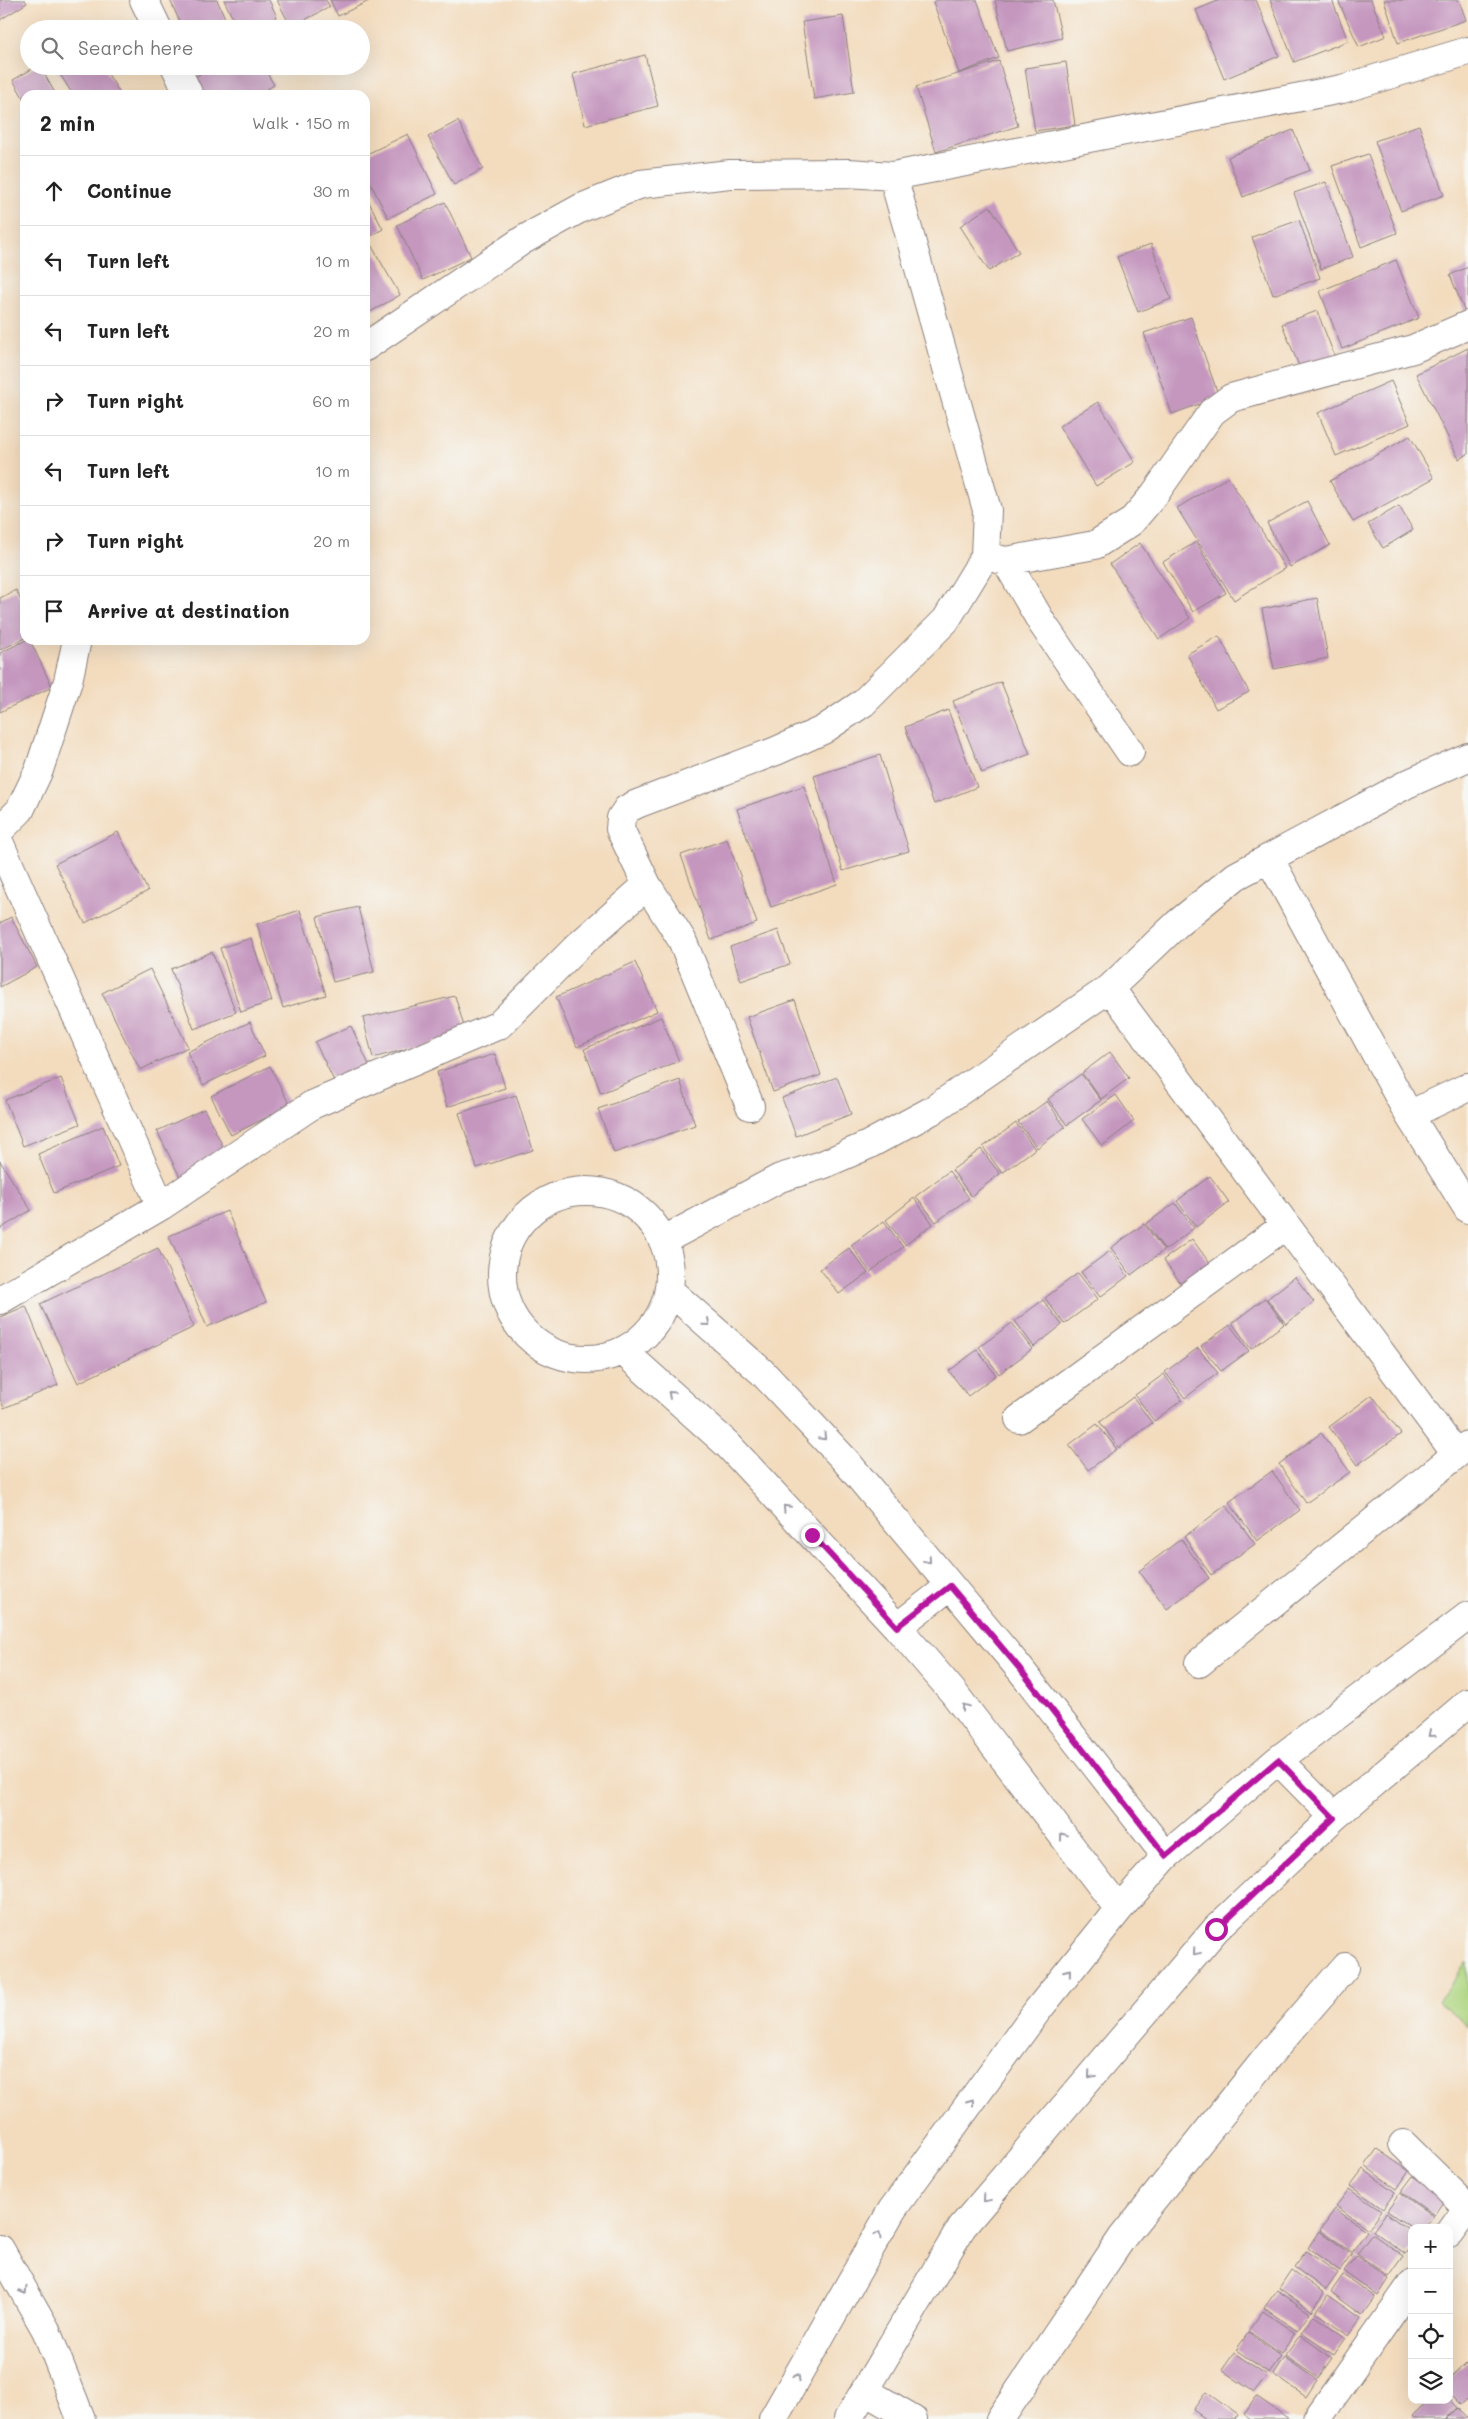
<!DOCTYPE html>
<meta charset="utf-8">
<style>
:root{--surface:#fff;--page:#f2f2f2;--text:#222;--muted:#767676;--line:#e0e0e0}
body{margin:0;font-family:Mali,sans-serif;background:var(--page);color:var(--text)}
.controls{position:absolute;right:15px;bottom:15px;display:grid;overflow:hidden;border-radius:10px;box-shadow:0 5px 20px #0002}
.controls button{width:45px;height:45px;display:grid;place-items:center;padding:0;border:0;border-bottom:1px solid var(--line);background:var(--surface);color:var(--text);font:25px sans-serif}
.stop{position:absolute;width:15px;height:15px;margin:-11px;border:4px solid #b5179e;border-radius:50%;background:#fff}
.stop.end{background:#b5179e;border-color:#fff;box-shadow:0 1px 5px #0008}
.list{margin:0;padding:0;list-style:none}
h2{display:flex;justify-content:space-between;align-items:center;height:65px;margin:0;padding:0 20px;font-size:21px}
h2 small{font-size:16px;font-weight:400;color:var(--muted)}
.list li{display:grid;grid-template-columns:32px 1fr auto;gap:15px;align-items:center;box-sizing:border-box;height:70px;padding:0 20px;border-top:1px solid var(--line)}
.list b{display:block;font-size:19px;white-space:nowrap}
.list em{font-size:16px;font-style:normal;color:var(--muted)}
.icon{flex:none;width:28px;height:28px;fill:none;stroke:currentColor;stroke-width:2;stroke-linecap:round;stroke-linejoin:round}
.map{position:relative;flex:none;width:1468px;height:2419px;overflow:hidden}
.search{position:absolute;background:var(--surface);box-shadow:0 5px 20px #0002;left:20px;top:20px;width:350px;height:55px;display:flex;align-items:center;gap:12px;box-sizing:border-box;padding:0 18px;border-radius:28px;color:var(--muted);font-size:19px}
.panel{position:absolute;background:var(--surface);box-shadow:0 5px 20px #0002;left:20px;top:90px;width:350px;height:555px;border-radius:15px}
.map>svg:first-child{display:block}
.green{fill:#aed681;stroke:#687c5e}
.building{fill:#c597bf}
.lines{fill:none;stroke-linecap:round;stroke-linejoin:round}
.minor-casing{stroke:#8a7f7c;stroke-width:30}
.minor{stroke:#fff;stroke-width:28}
.oneway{stroke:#9c9ca7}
.route{stroke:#b5179e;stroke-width:6}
</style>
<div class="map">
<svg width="1468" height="2419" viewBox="0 0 1468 2419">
<rect width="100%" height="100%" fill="#f6f6f2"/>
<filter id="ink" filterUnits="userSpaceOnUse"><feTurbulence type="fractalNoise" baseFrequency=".02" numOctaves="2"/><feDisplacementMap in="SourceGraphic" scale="10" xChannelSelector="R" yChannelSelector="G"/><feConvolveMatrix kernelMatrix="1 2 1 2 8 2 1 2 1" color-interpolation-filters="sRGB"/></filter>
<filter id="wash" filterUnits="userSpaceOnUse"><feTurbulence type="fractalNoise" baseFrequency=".0096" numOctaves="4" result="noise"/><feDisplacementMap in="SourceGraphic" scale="20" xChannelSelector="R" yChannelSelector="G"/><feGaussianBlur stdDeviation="1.12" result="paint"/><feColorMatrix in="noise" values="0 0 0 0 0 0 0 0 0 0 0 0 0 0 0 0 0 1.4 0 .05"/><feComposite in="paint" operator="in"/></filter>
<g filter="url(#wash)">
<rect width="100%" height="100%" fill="#f3dcbe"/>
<path class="green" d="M 1468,1963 L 1468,2027 L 1438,2001 Z"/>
<g id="blocks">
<path class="building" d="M 0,0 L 25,0 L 27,3 L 0,20 Z
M 170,0 L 217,0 L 230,29 L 183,29 Z
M 224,0 L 269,0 L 277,17 L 252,29 L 238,29 Z
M 277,0 L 326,0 L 330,7 L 291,27 Z
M 330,0 L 371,0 L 338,16 Z
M 938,0 L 977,0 L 999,58 L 959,73 L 933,2 Z
M 995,0 L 1053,0 L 1062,38 L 1007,51 Z
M 1220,0 L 1256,0 L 1279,56 L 1224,79 L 1196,10 Z
M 1270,0 L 1332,0 L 1348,41 L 1294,62 Z
M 1338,0 L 1371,0 L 1386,36 L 1359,47 Z
M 1384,0 L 1459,0 L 1466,20 L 1398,43 Z
M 843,16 L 854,92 L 814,99 L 802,22 Z
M 645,55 L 658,106 L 585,125 L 573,74 Z
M 999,61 L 1018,126 L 936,152 L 916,87 Z
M 1066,62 L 1075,125 L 1035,131 L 1025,68 Z
M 37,66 L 40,66 L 56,95 L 25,95 L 25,101 L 13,80 Z
M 55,66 L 103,66 L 121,95 L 73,95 Z
M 213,66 L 263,66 L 274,85 L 258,95 L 195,95 L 187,82 Z
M 458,121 L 483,169 L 454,185 L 428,137 Z
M 1419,125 L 1444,195 L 1401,211 L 1375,141 Z
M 1293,130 L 1310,170 L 1243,197 L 1228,157 Z
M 408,134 L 437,194 L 388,218 L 365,172 L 365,155 Z
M 1368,154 L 1397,233 L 1361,247 L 1332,166 Z
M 1326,182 L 1353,257 L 1321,269 L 1294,193 Z
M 365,195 L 383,229 L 365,239 Z
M 445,202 L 471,257 L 423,280 L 397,225 Z
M 990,206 L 1019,252 L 989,271 L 960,226 Z
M 1299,220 L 1320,278 L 1273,295 L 1252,237 Z
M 1151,244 L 1171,299 L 1138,312 L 1117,257 Z
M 371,245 L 400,295 L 365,315 L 365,248 Z
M 1396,260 L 1419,318 L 1342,349 L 1320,291 Z
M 1468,267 L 1468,320 L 1450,275 Z
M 1317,311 L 1335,357 L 1301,371 L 1282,324 Z
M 1191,317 L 1219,397 L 1172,414 L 1144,333 Z
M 1468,348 L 1468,454 L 1459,459 L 1416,374 Z
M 1391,381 L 1410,424 L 1336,456 L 1318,413 Z
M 1098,402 L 1135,462 L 1096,486 L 1059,426 Z
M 1410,436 L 1434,478 L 1353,522 L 1330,481 Z
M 1228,477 L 1285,568 L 1234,600 L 1177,508 Z
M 1307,501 L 1330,545 L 1290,567 L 1267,523 Z
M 1399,506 L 1413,530 L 1383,548 L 1368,524 Z
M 1196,542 L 1226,593 L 1193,612 L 1163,562 Z
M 1140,543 L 1190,618 L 1159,639 L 1110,564 Z
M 16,590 L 25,609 L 25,638 L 0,650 L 0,598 Z
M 1317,598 L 1328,658 L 1274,669 L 1262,609 Z
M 1219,636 L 1249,692 L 1216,709 L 1187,654 Z
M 26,640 L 30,640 L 52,687 L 0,712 L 0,653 Z
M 1001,682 L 1030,754 L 982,773 L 953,701 Z
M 948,710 L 977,787 L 934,804 L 905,727 Z
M 880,755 L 909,851 L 843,871 L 814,776 Z
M 804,786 L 837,884 L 771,907 L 737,809 Z
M 118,832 L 148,891 L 85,923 L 55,864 Z
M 727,839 L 757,923 L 711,940 L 681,855 Z
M 358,907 L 374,972 L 333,982 L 317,917 Z
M 300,910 L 326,995 L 283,1008 L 257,924 Z
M 11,917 L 37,967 L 0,987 L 0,923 Z
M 778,930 L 790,964 L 741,981 L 730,947 Z
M 251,938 L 272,1001 L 241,1012 L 220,948 Z
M 212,952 L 236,1012 L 194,1029 L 171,969 Z
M 635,962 L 657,1011 L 577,1047 L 556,997 Z
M 150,969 L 188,1047 L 140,1070 L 102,993 Z
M 455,996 L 466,1033 L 373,1058 L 363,1018 Z
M 795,1000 L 821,1075 L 773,1092 L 747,1017 Z
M 661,1017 L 679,1061 L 601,1093 L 584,1049 Z
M 250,1022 L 265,1056 L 203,1085 L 187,1052 Z
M 351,1026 L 370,1067 L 336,1085 L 315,1042 Z
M 1110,1052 L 1129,1078 L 1101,1099 L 1082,1073 Z
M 495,1054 L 505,1088 L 447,1107 L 437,1072 Z
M 270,1066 L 290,1106 L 231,1135 L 211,1096 Z
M 1081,1074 L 1101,1100 L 1067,1125 L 1048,1099 Z
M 837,1077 L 851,1114 L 796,1136 L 782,1098 Z
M 61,1078 L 80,1124 L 23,1146 L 5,1100 Z
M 680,1080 L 695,1125 L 614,1153 L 598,1109 Z
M 516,1095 L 533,1150 L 477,1168 L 459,1113 Z
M 1116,1095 L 1134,1121 L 1102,1146 L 1082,1119 Z
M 1047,1101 L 1065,1127 L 1037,1148 L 1018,1122 Z
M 204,1109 L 228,1156 L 182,1181 L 157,1131 Z
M 1016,1123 L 1035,1149 L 1002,1173 L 983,1147 Z
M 103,1126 L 119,1166 L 54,1193 L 38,1154 Z
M 981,1149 L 1000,1174 L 971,1196 L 952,1170 Z
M 0,1161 L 31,1210 L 0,1229 Z
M 949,1171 L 969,1198 L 936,1222 L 916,1196 Z
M 1210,1176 L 1229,1202 L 1196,1227 L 1177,1201 Z
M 914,1198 L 933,1224 L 905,1245 L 886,1220 Z
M 1175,1203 L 1194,1228 L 1165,1250 L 1146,1224 Z
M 227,1211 L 266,1302 L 207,1327 L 169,1236 Z
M 884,1221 L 903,1247 L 870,1272 L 851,1245 Z
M 1144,1224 L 1164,1250 L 1131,1275 L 1111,1248 Z
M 1192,1239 L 1211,1265 L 1183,1286 L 1163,1260 Z
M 158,1248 L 194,1327 L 78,1383 L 40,1304 Z
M 849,1248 L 868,1273 L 839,1294 L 820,1269 Z
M 1110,1251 L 1128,1276 L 1100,1297 L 1081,1272 Z
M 1078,1273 L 1098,1299 L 1064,1324 L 1045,1298 Z
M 1295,1277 L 1314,1302 L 1286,1324 L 1267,1299 Z
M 1265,1298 L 1284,1324 L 1251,1349 L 1232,1323 Z
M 1043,1300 L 1062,1325 L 1034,1347 L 1015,1321 Z
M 26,1306 L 58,1385 L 4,1408 L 0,1399 L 0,1317 Z
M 1012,1323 L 1032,1349 L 999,1374 L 979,1347 Z
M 1230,1325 L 1249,1351 L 1221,1371 L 1201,1346 Z
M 1198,1348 L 1218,1373 L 1185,1398 L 1165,1372 Z
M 977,1350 L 996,1375 L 968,1396 L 949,1371 Z
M 1164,1374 L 1182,1400 L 1154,1421 L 1135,1395 Z
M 1372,1395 L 1401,1434 L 1357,1465 L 1329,1427 Z
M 1133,1397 L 1152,1423 L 1119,1448 L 1100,1422 Z
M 1097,1424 L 1117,1449 L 1088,1470 L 1069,1445 Z
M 1321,1433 L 1350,1472 L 1306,1503 L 1279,1464 Z
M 1272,1471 L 1300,1510 L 1257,1541 L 1229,1502 Z
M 1226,1505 L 1255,1544 L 1211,1575 L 1184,1537 Z
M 1181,1539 L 1209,1578 L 1167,1609 L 1139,1571 Z
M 1377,2149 L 1409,2171 L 1397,2189 L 1365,2166 Z
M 1363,2169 L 1395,2192 L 1383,2209 L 1350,2186 Z
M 1413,2176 L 1445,2199 L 1434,2215 L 1401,2192 Z
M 1349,2189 L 1381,2211 L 1368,2229 L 1336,2206 Z
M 1400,2193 L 1433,2216 L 1425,2228 L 1412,2228 L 1387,2211 Z
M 1335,2209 L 1367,2231 L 1352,2252 L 1320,2230 Z
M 1386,2213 L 1412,2232 L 1412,2246 L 1406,2254 L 1373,2231 Z
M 1319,2231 L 1352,2254 L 1340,2271 L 1308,2248 Z
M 1372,2234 L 1404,2256 L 1389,2277 L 1357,2254 Z
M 1306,2251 L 1338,2273 L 1326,2290 L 1294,2267 Z
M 1357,2256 L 1389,2279 L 1378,2296 L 1344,2272 Z
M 1291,2270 L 1324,2293 L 1312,2311 L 1279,2288 Z
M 1343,2275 L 1375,2297 L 1362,2315 L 1331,2292 Z
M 1277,2290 L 1310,2313 L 1297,2331 L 1264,2308 Z
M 1328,2295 L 1361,2318 L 1349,2335 L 1316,2312 Z
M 1263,2311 L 1295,2333 L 1281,2354 L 1248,2331 Z
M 1314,2315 L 1346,2338 L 1334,2355 L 1301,2333 Z
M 1248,2333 L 1281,2356 L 1269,2373 L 1236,2350 Z
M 1300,2335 L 1332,2358 L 1318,2378 L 1285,2356 Z
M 1234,2353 L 1267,2375 L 1254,2392 L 1222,2370 Z
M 1284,2357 L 1317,2380 L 1306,2397 L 1273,2374 Z
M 1468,2362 L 1468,2396 L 1460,2404 L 1449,2393 L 1449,2380 Z
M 1206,2392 L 1238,2415 L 1235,2419 L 1206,2419 L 1193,2410 Z
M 1256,2396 L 1289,2419 L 1251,2419 L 1244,2414 Z
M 1449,2398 L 1457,2407 L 1445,2419 L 1414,2419 L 1412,2417 L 1429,2400 L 1449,2400 Z
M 1458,2408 L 1468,2419 L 1446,2419 Z"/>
</g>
</g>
<g filter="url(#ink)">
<use href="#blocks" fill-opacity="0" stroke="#8a7f7c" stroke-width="1"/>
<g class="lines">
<g class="minor-casing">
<path id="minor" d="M 144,0 L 158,29
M 175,66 L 189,95
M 365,347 L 523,240 L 581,208 L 641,184 L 730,174 L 848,173 L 893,176 L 1342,89 L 1468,51
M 985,556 L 1006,561 L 1095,545 L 1131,522 L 1154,495 L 1212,412 L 1231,398 L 1413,349 L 1468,325
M 1006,561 L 1042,623 L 1130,752
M 0,830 L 20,810 L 39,770 L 68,681 L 77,640
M 0,844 L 161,1206
M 1269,858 L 1409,1115 L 1468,1209
M 1110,988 L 1456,1454
M 750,1106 L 682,940 L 647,885 L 620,829 L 621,818 L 627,809 L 637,804 L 776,751 L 823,730 L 863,703 L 946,620 L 985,556 L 987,510 L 893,176
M 1409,1115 L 1468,1087
M502 1275a84 84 0 1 1 168 0a84 84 0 1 1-168 0Z
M 664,1240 L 780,1178 L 822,1165 L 868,1145 L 931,1111 L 1110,988 L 1177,924 L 1236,876 L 1407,784 L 1468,757
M 670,1291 L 762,1372 L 845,1460 L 1020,1669 L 1166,1856
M 0,1300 L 161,1206 L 312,1105 L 499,1025 L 578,946 L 647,885
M 623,1351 L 727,1444 L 897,1627 L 953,1692 L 1119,1909
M 1019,1419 L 1286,1225
M 897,1627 L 950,1586
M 1199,1663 L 1468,1445
M 1278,1760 L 1334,1817
M 1403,2144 L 1468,2208
M 1449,2233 L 1468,2207
M 0,2249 L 46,2330 L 81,2419
M 865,2391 L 913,2419
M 773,2419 L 892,2210 L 1037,2011 L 1119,1909 L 1166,1856 L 1278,1760 L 1468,1616
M 848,2419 L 962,2227 L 1216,1929 L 1334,1817 L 1468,1703
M 1000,2419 L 1122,2238 L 1268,2056 L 1345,1967
M 1317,2419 L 1412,2284"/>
</g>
<use href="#minor" class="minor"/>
</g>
<defs><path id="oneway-chevron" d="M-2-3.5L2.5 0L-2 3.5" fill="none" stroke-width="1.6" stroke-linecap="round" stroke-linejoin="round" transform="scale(1.25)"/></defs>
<g class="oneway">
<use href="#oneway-chevron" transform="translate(707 1323) rotate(41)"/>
<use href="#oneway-chevron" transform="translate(671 1394) rotate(-138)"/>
<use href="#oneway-chevron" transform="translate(823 1437) rotate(47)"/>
<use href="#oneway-chevron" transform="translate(786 1508) rotate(-133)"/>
<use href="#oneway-chevron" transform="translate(928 1560) rotate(50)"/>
<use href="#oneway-chevron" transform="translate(965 1707) rotate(-127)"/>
<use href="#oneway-chevron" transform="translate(1431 1734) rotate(139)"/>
<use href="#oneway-chevron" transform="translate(1063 1836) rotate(-127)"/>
<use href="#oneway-chevron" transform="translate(1196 1952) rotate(130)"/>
<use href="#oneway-chevron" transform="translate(1068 1972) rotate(-51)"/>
<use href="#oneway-chevron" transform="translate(1091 2075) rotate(130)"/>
<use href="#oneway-chevron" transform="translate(971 2102) rotate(-54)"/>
<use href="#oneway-chevron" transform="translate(986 2199) rotate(130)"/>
<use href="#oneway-chevron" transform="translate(878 2235) rotate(-60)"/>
<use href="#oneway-chevron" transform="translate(24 2291) rotate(60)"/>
<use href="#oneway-chevron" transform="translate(797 2377) rotate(-60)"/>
</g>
</g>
<g class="lines" filter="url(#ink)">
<path class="route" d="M 812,1535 L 897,1627 L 950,1586 L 1020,1669 L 1166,1856 L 1278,1760 L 1334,1818 L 1216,1929"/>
</g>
</svg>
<div class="controls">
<button>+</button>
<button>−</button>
<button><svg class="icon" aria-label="locate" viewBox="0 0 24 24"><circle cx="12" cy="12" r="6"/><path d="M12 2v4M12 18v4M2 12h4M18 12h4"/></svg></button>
<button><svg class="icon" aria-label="layers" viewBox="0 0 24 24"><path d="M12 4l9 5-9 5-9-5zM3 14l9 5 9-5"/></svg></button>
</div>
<div class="stop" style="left:1216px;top:1929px"></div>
<div class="stop end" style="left:812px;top:1535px"></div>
<div class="search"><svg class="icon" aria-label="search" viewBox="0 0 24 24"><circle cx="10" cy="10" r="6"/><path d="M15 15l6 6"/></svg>Search here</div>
<section class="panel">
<h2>2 min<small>Walk · 150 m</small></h2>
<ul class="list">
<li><svg class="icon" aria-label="ahead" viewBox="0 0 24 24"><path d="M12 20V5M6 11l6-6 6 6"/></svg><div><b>Continue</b></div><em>30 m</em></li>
<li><svg class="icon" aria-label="left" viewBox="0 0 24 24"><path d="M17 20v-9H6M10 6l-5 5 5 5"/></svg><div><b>Turn left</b></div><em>10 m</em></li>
<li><svg class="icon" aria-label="left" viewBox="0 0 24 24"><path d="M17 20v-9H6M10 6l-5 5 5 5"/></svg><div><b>Turn left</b></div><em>20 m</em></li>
<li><svg class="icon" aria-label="right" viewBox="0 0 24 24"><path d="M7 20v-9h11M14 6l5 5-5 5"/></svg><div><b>Turn right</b></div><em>60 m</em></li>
<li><svg class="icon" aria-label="left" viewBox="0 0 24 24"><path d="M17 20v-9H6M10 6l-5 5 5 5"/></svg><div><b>Turn left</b></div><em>10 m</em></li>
<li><svg class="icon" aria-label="right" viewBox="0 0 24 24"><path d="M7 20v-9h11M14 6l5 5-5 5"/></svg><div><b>Turn right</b></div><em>20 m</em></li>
<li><svg class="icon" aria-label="arrive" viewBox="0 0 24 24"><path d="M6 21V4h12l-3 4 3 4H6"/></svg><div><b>Arrive at destination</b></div></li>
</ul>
</section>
</div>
